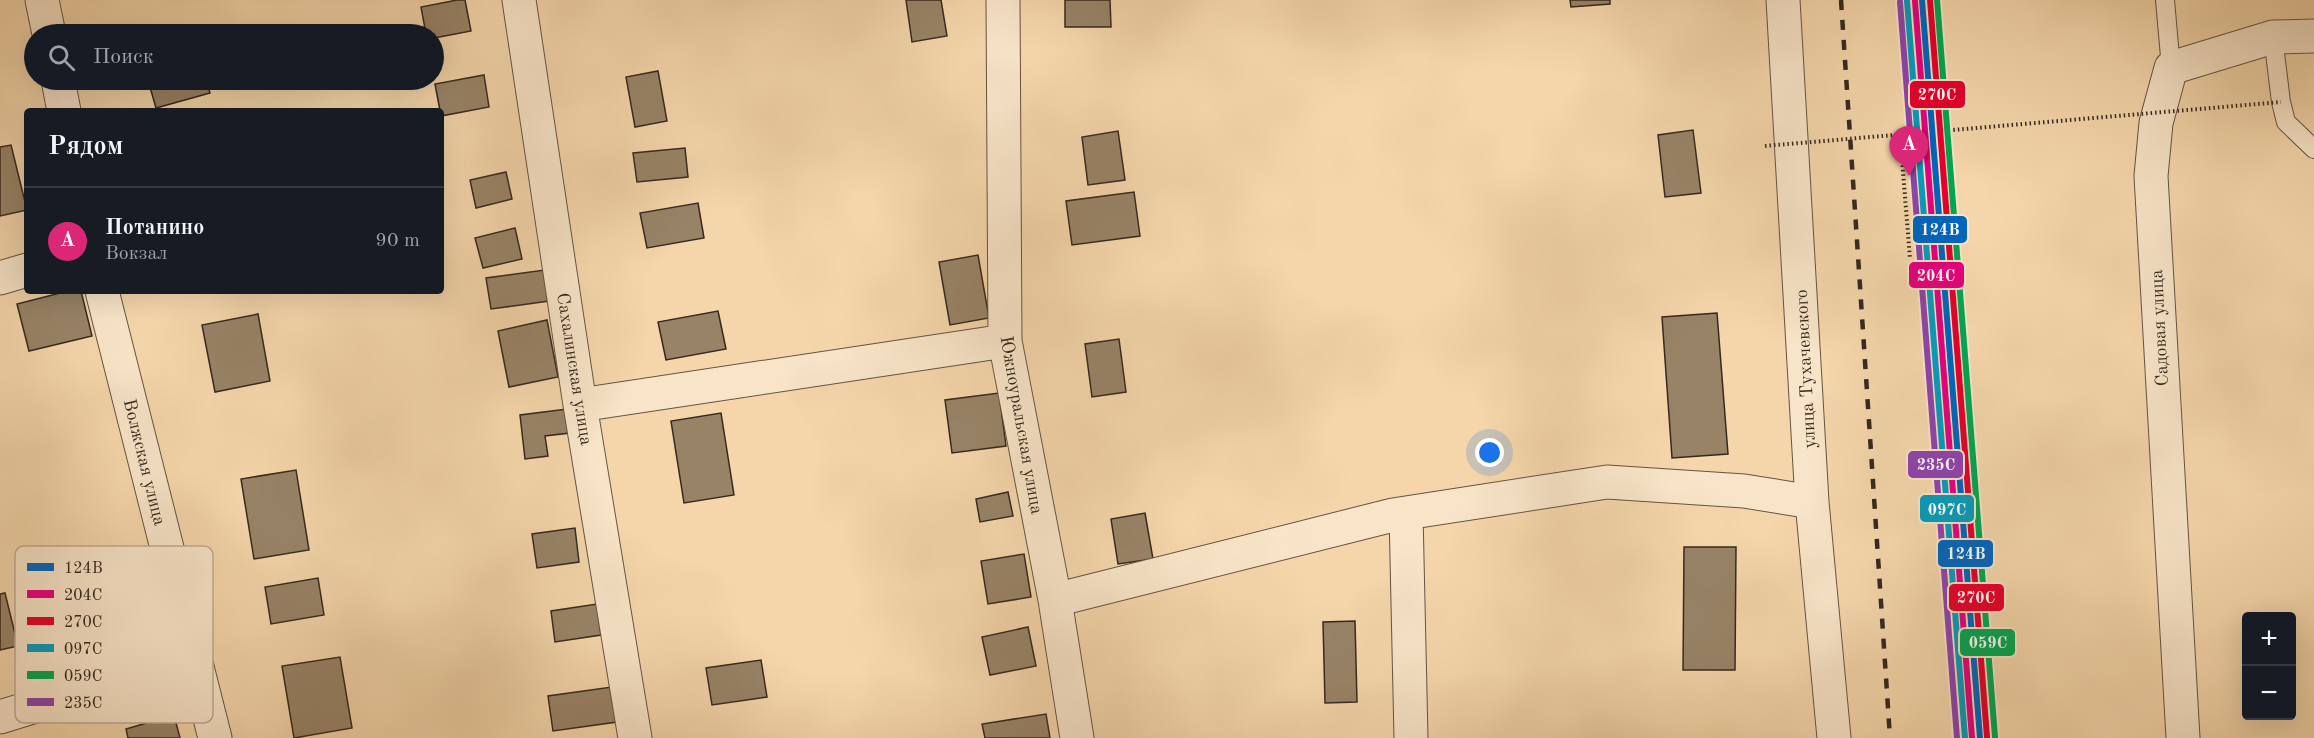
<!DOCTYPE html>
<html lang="ru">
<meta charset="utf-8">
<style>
:root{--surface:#171b24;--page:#242831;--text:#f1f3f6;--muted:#9ea1a6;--line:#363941;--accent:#db2777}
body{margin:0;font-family:"Old Standard TT",serif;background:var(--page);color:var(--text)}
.controls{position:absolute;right:18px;bottom:18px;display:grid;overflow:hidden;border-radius:6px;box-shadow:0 6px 24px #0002}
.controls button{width:54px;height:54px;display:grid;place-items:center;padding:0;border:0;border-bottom:2px solid var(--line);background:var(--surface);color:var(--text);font:30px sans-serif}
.you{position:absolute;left:1490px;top:453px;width:21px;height:21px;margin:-15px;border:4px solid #fff;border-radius:50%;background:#1a73e8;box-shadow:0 0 0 9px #1a73e833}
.badge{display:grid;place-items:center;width:39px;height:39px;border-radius:50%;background:var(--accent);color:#fff;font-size:20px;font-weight:700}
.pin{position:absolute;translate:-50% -50px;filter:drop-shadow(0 2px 3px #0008)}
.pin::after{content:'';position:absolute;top:32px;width:21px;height:18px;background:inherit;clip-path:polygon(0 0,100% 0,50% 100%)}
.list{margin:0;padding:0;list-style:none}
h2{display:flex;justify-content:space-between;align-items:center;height:78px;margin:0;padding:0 24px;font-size:26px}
h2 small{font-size:20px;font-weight:400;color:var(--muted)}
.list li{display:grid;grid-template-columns:39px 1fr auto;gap:18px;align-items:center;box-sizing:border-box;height:108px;padding:0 24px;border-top:2px solid var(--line)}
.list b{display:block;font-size:22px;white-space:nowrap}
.list p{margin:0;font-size:20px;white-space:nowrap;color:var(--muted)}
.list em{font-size:20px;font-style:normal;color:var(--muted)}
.icon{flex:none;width:33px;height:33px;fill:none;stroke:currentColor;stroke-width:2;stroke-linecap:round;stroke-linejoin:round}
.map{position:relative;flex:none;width:2314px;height:738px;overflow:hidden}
.search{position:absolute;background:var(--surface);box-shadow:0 6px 24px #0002;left:24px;top:24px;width:420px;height:66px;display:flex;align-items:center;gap:15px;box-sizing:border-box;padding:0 21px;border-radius:33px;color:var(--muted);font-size:22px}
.panel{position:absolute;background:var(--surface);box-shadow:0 6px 24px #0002;left:24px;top:108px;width:420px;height:186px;border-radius:6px}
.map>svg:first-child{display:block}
.building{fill:#988367;stroke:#34291f;stroke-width:1.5}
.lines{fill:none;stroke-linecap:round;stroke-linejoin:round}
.service-casing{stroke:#645442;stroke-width:20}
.minor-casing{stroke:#645442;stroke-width:35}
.path{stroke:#34291f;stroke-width:4;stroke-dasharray:1.5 3;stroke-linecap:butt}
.service{stroke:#f8e4c8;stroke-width:18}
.minor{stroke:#f8e4c8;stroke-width:33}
.rail{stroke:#34291f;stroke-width:4.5;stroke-dasharray:10 10;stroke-linecap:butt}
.path-bridge{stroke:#34291f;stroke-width:4;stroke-dasharray:1.5 3;stroke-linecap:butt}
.rail-1-casing{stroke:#f8e4c8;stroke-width:10}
.rail-2-casing{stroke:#f8e4c8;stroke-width:10}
.rail-3-casing{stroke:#f8e4c8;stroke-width:10}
.rail-4-casing{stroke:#f8e4c8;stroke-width:10}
.rail-5-casing{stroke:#f8e4c8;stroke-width:10}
.rail-6-casing{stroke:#f8e4c8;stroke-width:10}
.rail-1{stroke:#0065bd;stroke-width:6}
.rail-2{stroke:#e5007d;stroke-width:6}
.rail-3{stroke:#e4002b;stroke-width:6}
.rail-4{stroke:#059cbc;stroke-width:6}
.rail-5{stroke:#00a651;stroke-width:6}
.rail-6{stroke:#8e44ad;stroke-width:6}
.labels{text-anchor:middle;stroke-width:4.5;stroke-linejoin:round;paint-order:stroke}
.street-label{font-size:18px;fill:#34291f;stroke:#f8e4c8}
.key{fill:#f8e4c8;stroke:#bdac95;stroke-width:1.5}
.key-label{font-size:16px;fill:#34291f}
.line-badge{stroke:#f8e4c8;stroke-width:2}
.badge-label{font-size:16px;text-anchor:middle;font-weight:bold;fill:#fff}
</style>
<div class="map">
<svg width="2314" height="738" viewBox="0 0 2314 738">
<rect width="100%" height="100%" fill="#f4d6aa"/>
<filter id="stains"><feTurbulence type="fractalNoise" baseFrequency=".00333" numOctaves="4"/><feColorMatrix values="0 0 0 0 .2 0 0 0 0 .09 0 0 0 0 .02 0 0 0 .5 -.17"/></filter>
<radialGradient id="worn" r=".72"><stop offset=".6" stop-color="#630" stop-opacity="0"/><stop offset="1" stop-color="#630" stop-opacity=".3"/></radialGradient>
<path class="building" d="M 457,0 L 465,0 L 471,31 L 434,38 L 434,34 L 426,34 L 421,7 Z
M 906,0 L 941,0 L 947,36 L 912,42 Z
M 1065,0 L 1110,0 L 1111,27 L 1065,27 Z
M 1570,0 L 1610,0 L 1610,4 L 1571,7 Z
M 658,71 L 667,121 L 635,127 L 626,77 Z
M 484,75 L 489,107 L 441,116 L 435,84 Z
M 148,80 L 206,80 L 210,93 L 156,108 Z
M 1693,130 L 1701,193 L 1665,197 L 1658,135 Z
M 1118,131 L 1125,180 L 1088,185 L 1082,137 Z
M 11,145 L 27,210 L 0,216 L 0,147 Z
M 685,148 L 688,177 L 637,182 L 633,153 Z
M 506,172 L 512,199 L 476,208 L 470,180 Z
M 1134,192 L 1140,236 L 1072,245 L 1066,201 Z
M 698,203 L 704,238 L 647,248 L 640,213 Z
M 515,228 L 522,259 L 483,268 L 475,238 Z
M 978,255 L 989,318 L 950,325 L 939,262 Z
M 552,269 L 556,300 L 491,309 L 486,278 Z
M 68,291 L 81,291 L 92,336 L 29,351 L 17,304 Z
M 718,311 L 726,349 L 666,360 L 658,322 Z
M 1717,313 L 1728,454 L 1672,458 L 1662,317 Z
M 258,314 L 270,381 L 215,392 L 202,325 Z
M 547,320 L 558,377 L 509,387 L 498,331 Z
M 1119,339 L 1126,392 L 1092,397 L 1085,344 Z
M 999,393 L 1006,446 L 952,453 L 945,400 Z
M 567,409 L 570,433 L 545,436 L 548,456 L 525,459 L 520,415 Z
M 721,413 L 734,495 L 684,503 L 671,421 Z
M 296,470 L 309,550 L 254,559 L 241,479 Z
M 1008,492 L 1013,516 L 980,522 L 976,499 Z
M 1145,513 L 1153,559 L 1118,564 L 1111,519 Z
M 575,528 L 579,562 L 537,568 L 532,534 Z
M 1684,547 L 1736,547 L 1735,670 L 1683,670 Z
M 1024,554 L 1031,597 L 988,604 L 981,561 Z
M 318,578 L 324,615 L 271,624 L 265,587 Z
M 5,593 L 18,646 L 0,650 L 0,594 Z
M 597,604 L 601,635 L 555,642 L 551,611 Z
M 1355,621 L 1357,702 L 1325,703 L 1323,622 Z
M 1028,627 L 1036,666 L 990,675 L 982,637 Z
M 340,657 L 352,728 L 294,738 L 282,666 Z
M 761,660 L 767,697 L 712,705 L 706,668 Z
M 612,687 L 617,722 L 553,731 L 548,696 Z
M 1046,714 L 1050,738 L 985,738 L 982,724 Z
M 174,715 L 180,738 L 128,738 L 126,729 Z"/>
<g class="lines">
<g class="service-casing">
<path id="service" d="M 2165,0 L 2171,68
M 2273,37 L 2281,102 L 2286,122 L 2314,149"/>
</g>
<g class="minor-casing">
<path id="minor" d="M 42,0 L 49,34
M 519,0 L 580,405 L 635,738
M 1003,0 L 1005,341 L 1055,600 L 1077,738
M 1783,0 L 1812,502 L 1834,738
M 58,80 L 64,111
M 0,278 L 27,270
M 102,291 L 215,738
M 580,405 L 1005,341
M 1406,513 L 1411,738
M 1055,600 L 1393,515 L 1607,482 L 1744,491 L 1812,502
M 0,717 L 194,657
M 2183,738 L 2151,176 L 2156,123 L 2171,68 L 2273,37 L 2314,36"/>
</g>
<path class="path" d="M 1900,134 L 1910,259"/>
<use href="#service" class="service"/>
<use href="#minor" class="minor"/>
<path class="rail" d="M 1841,0 L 1890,738"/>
<path class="path-bridge" d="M 1765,146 L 2281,102"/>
<g class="rail-1-casing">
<path id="rail-1" d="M 1922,0 L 1980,738"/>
</g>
<g class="rail-2-casing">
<path id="rail-2" d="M 1915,1 L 1972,738"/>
</g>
<g class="rail-3-casing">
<path id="rail-3" d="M 1930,0 L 1987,737"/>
</g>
<g class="rail-4-casing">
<path id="rail-4" d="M 1907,1 L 1965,738"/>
</g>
<g class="rail-5-casing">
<path id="rail-5" d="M 1937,0 L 1995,737"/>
</g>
<g class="rail-6-casing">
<path id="rail-6" d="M 1900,2 L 1957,738"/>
</g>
<use href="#rail-1" class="rail-1"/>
<use href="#rail-2" class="rail-2"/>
<use href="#rail-3" class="rail-3"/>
<use href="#rail-4" class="rail-4"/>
<use href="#rail-5" class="rail-5"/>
<use href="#rail-6" class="rail-6"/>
</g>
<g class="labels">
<g class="street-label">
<text transform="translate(2159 328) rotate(-93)" y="6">Садовая улица</text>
<text transform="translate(575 369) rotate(81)" y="6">Сахалинская улица</text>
<text transform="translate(1805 369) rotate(-93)" y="6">улица Тухачевского</text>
<text transform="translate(1022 425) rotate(80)" y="6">Южноуральская улица</text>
<text transform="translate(145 462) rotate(76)" y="6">Волжская улица</text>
</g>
</g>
<rect x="15" y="546" width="198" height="177" rx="9" class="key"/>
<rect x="27" y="563" width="27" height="8" fill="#0065bd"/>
<rect x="27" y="590" width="27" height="8" fill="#e5007d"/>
<rect x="27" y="617" width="27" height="8" fill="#e4002b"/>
<rect x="27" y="644" width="27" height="8" fill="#059cbc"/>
<rect x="27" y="671" width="27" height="8" fill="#00a651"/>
<rect x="27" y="698" width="27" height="8" fill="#8e44ad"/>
<g class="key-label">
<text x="64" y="573">124В</text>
<text x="64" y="600">204С</text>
<text x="64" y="627">270С</text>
<text x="64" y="654">097С</text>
<text x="64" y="681">059С</text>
<text x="64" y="708">235С</text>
</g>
<g class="line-badge">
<rect x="1909" y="80" width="57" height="29" rx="6" fill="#e4002b"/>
<rect x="1912" y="215" width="56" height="29" rx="6" fill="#0065bd"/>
<rect x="1908" y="261" width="57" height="28" rx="6" fill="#e5007d"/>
<rect x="1907" y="450" width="57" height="29" rx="6" fill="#8e44ad"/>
<rect x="1919" y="494" width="56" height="29" rx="6" fill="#059cbc"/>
<rect x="1937" y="539" width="57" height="29" rx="6" fill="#0065bd"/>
<rect x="1948" y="583" width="57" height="29" rx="6" fill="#e4002b"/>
<rect x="1959" y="628" width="57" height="29" rx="6" fill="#00a651"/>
</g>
<g class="badge-label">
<text x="1937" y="100">270С</text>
<text x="1940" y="235">124В</text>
<text x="1936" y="281">204С</text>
<text x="1936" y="470">235С</text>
<text x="1947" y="515">097С</text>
<text x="1966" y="559">124В</text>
<text x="1976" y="603">270С</text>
<text x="1988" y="648">059С</text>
</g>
<rect width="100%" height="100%" filter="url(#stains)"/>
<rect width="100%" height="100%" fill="url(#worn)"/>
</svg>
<div class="controls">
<button>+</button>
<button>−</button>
</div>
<div class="you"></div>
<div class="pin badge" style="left:1909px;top:176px">A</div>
<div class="search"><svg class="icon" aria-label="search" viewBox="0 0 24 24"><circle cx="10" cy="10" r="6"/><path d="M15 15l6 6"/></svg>Поиск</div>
<section class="panel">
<h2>Рядом<small></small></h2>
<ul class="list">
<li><span class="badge">A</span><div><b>Потанино</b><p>Вокзал</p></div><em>90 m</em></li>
</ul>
</section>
</div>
